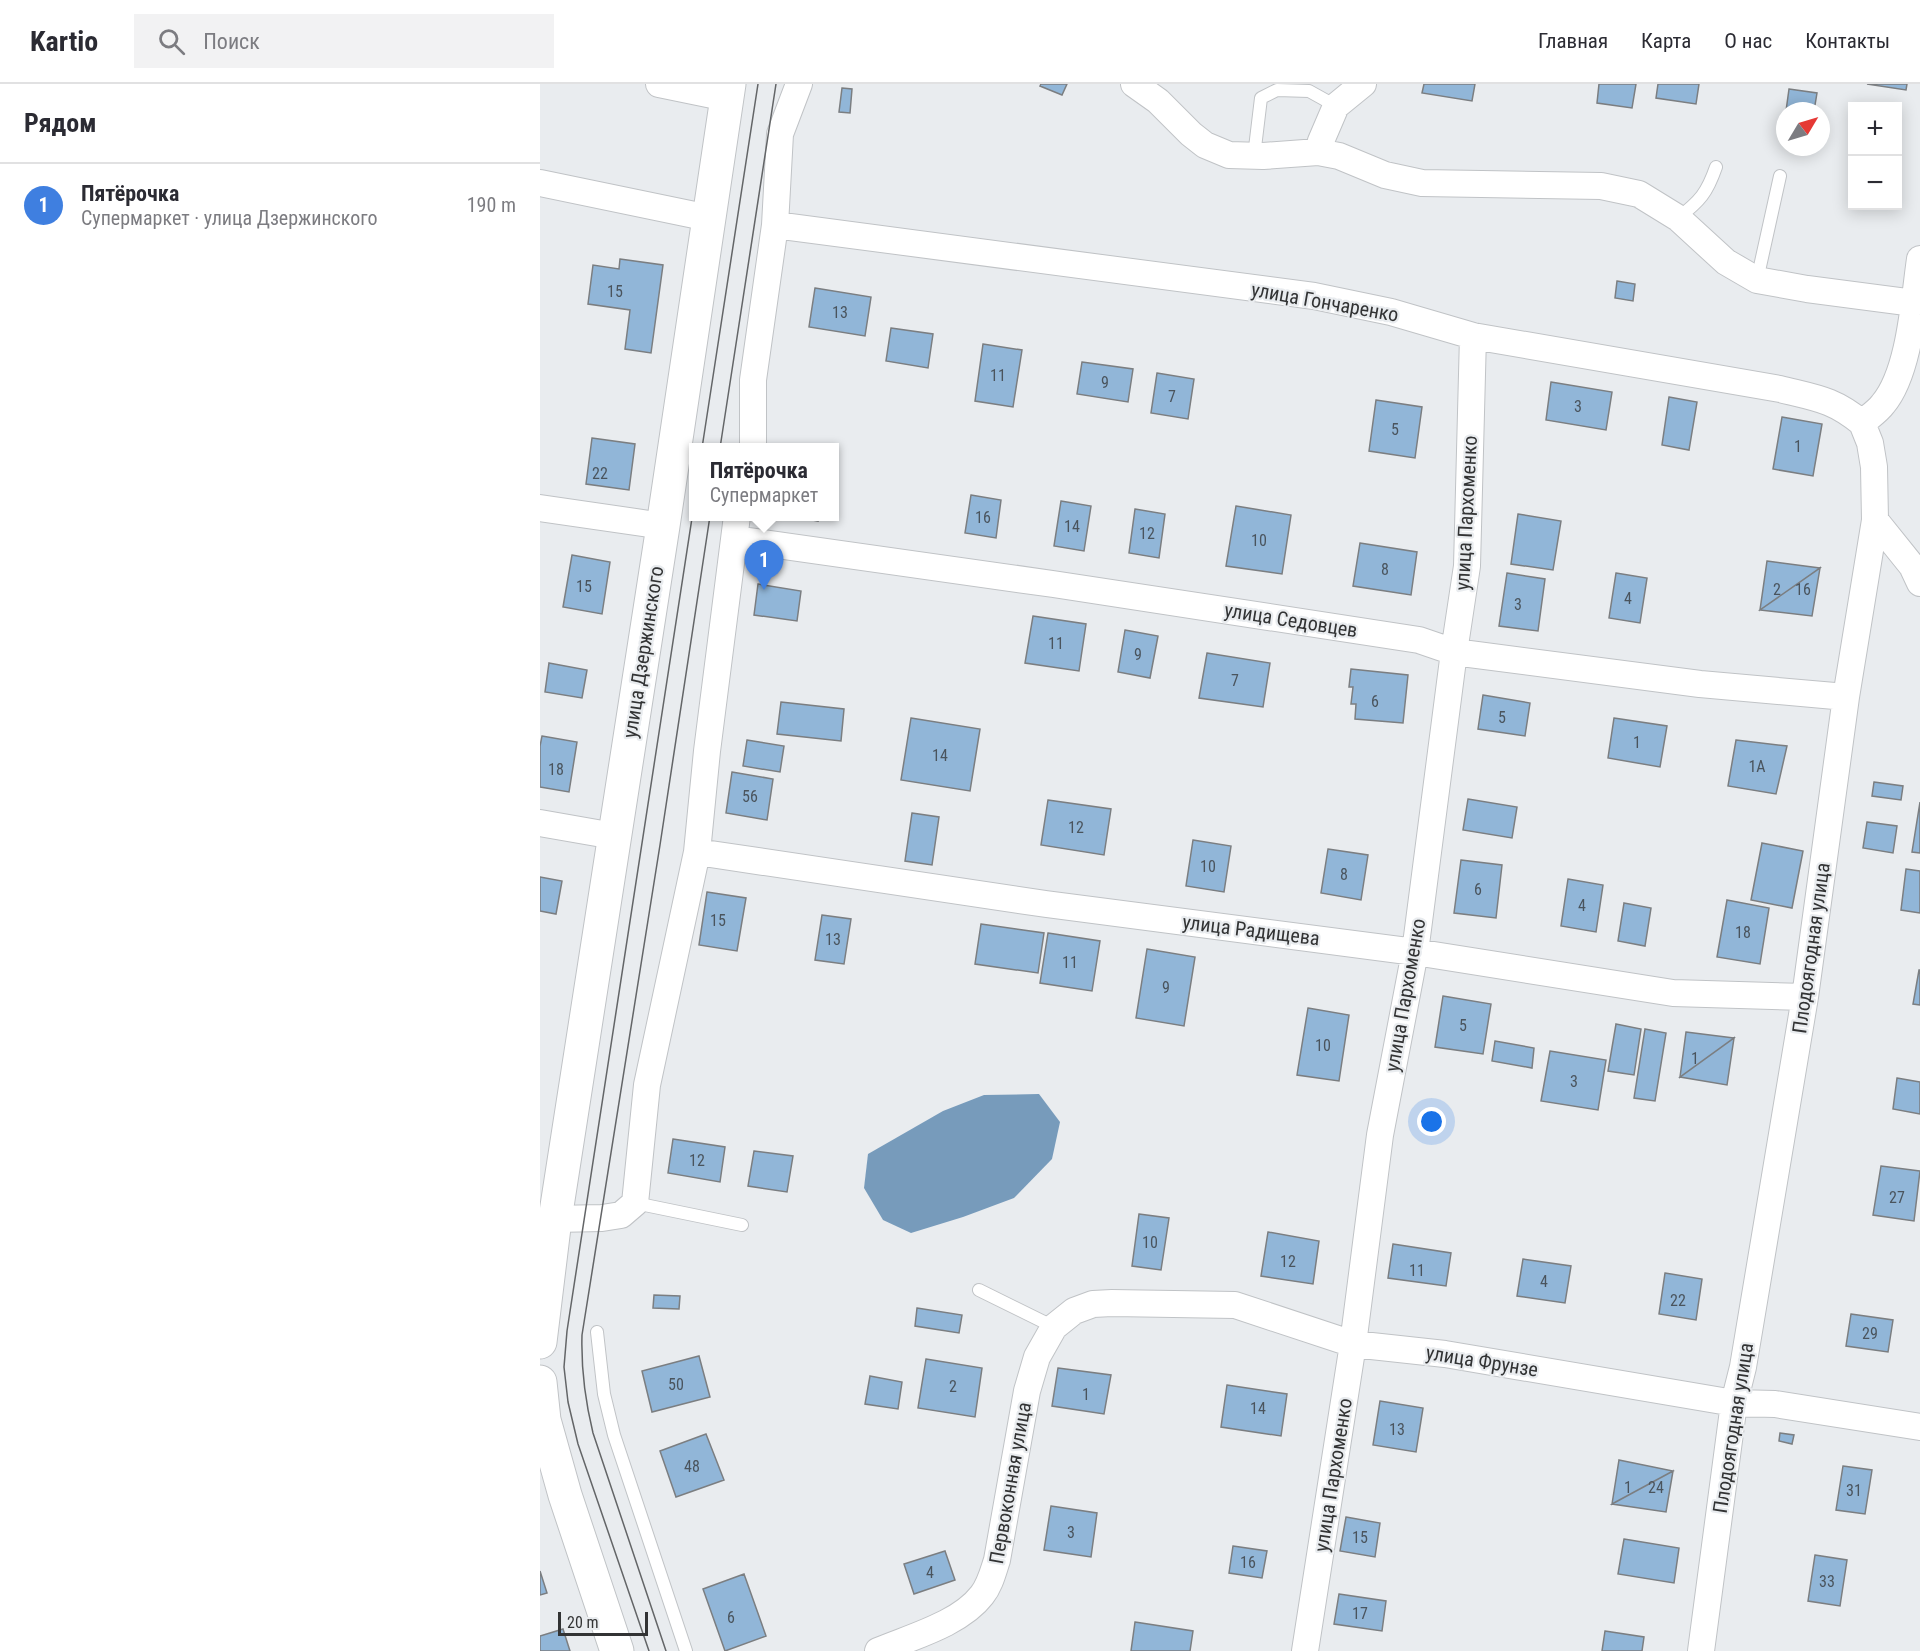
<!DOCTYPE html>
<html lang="ru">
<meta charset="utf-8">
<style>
:root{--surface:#fff;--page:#f2f2f3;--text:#2b2b33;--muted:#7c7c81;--line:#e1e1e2;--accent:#997c25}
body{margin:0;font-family:"Roboto Condensed",sans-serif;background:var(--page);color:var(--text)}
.controls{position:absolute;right:18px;top:18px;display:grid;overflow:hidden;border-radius:0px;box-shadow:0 3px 15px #0003}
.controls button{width:54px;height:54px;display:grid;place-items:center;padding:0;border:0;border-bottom:2px solid var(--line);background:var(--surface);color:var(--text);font:30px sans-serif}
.compass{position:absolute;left:1236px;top:18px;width:54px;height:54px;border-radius:50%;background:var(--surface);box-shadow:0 3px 15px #0003;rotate:52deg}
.scale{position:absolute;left:18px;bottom:15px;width:90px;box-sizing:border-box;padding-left:6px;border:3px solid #323334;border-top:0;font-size:16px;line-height:21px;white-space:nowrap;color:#323334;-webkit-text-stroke:4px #e9ecef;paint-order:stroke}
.you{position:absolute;left:892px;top:1038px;width:21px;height:21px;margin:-15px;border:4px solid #fff;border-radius:50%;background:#1a73e8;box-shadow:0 0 0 9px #1a73e833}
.badge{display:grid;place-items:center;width:39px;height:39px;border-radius:50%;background:var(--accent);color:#fff;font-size:20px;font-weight:700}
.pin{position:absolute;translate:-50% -50px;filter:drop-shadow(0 2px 3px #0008)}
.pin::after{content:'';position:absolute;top:32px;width:21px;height:18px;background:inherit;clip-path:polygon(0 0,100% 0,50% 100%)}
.popup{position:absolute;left:149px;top:359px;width:150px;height:78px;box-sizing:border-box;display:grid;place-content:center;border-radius:0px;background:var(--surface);filter:drop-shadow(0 2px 4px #0005);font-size:20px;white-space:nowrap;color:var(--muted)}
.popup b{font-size:22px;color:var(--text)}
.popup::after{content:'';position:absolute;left:50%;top:100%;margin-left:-12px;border:12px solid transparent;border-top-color:var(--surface)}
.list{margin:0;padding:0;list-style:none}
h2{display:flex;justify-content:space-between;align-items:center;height:78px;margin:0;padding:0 24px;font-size:26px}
h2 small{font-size:20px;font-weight:400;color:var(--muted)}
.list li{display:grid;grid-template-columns:39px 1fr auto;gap:18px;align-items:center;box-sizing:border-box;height:84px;padding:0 24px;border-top:2px solid var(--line)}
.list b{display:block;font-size:22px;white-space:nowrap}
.list p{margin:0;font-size:20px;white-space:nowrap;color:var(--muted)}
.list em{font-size:20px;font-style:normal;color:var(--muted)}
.icon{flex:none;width:33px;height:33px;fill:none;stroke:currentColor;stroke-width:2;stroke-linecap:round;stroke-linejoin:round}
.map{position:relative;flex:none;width:1380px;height:1567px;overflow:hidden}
header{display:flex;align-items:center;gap:36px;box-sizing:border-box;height:84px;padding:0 30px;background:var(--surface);border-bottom:2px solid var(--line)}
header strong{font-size:28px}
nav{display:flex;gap:33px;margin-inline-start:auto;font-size:21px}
.search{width:420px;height:54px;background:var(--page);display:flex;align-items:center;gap:15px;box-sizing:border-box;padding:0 21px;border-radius:0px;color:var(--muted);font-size:22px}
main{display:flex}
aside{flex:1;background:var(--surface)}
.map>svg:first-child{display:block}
.water{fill:#779bbb}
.building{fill:#91b6d8;stroke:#7b7e81;stroke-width:1.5}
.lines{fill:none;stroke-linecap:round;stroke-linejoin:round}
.lane-casing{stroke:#c0c3c6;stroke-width:14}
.street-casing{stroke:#c0c3c6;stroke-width:28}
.secondary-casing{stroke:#c0c3c6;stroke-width:35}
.lane{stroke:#fff;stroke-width:12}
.street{stroke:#fff;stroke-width:26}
.secondary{stroke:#fff;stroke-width:33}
.tram{stroke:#636567;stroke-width:1.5}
.labels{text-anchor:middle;stroke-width:4.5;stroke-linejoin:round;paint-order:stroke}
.number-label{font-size:16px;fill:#4a545d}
.street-label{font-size:20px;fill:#323334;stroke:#e9ecef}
</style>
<header>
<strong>Kartio</strong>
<div class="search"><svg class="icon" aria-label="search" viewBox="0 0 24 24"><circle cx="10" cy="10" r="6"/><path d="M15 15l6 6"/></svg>Поиск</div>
<nav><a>Главная</a><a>Карта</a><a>О нас</a><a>Контакты</a></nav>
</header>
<main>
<aside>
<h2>Рядом<small></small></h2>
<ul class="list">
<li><span class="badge" style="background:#3f7fe0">1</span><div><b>Пятёрочка</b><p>Супермаркет · улица Дзержинского</p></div><em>190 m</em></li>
</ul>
</aside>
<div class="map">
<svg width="1380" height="1567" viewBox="0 0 1380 1567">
<rect width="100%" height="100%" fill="#e9ecef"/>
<path class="water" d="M 499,1010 L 520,1038 L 512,1075 L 474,1114 L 423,1133 L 371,1149 L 343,1136 L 324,1104 L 328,1070 L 403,1027 L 444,1011 Z"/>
<path class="building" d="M 501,0 L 527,0 L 522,11 L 500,2 Z
M 884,0 L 935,0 L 932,17 L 882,9 Z
M 1059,0 L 1096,0 L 1092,24 L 1057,19 Z
M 1118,0 L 1159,0 L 1156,20 L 1116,14 Z
M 1327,0 L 1367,0 L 1366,6 Z
M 302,4 L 312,5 L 310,29 L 299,28 Z
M 1249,5 L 1277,9 L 1274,27 L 1246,27 Z
M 80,175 L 123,181 L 111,269 L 85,265 L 90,226 L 48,220 L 53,181 L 79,185 Z
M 1077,197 L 1095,200 L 1093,217 L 1075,214 Z
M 275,204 L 331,213 L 325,252 L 269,243 Z
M 351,244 L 393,250 L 388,284 L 346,277 Z
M 443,260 L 482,266 L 473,323 L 435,317 Z
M 542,278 L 593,285 L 588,318 L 537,310 Z
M 617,289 L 654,295 L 648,335 L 611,329 Z
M 1011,298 L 1072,308 L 1066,346 L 1006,336 Z
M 1129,313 L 1157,318 L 1149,366 L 1122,361 Z
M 836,316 L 882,323 L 875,374 L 829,367 Z
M 1242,333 L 1282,340 L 1273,392 L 1233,385 Z
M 52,354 L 95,360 L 89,406 L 46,400 Z
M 431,411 L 461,416 L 456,454 L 425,449 Z
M 521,417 L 551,422 L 544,467 L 514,462 Z
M 696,422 L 751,431 L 742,490 L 686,482 Z
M 595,425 L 625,430 L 619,474 L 589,469 Z
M 978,430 L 1021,437 L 1013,486 L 971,480 Z
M 252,432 L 278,432 L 278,437 Z
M 820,459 L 877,468 L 871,511 L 813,502 Z
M 32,471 L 70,478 L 62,530 L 23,523 Z
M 1227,477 L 1280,484 L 1220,526 Z
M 1280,484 L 1272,532 L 1220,526 Z
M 967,489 L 1005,495 L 998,547 L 959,542 Z
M 1076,489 L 1107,494 L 1100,539 L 1069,534 Z
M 218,500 L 261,507 L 257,537 L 214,531 Z
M 493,532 L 546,540 L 539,587 L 485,579 Z
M 585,546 L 618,552 L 610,594 L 578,588 Z
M 667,569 L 730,579 L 723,623 L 659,614 Z
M 9,579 L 47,586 L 42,614 L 5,608 Z
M 811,585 L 868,591 L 863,639 L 815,635 L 816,620 L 811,620 L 813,603 L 809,603 Z
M 943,611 L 990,619 L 985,652 L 938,645 Z
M 241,618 L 304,625 L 301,657 L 237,650 Z
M 371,634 L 440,645 L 430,707 L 361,696 Z
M 1074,634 L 1127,642 L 1120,683 L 1068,674 Z
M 2,652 L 37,658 L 29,708 L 0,703 L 0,662 Z
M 207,656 L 244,662 L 240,688 L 203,682 Z
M 1196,656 L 1247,662 L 1236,710 L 1188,702 Z
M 192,688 L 233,695 L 227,736 L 186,729 Z
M 1334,698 L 1363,702 L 1361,716 L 1332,712 Z
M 928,715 L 977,723 L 972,754 L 923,746 Z
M 508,716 L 571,725 L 564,771 L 501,761 Z
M 1380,718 L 1380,769 L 1372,768 Z
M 372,729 L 399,733 L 392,781 L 365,777 Z
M 1327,738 L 1357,742 L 1353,769 L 1323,764 Z
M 653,756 L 691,762 L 684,808 L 646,802 Z
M 1222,759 L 1263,767 L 1252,824 L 1211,816 Z
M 788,765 L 828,771 L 821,816 L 781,809 Z
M 921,776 L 962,781 L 956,834 L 914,829 Z
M 1366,785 L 1380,787 L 1380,829 L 1361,826 Z
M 0,793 L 22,797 L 16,830 L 0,827 Z
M 1028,795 L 1063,801 L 1056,848 L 1021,842 Z
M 167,808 L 206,814 L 197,867 L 159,861 Z
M 1187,816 L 1229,824 L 1220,880 L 1177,873 Z
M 1084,819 L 1111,824 L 1105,862 L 1078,857 Z
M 282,831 L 311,835 L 304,880 L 275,876 Z
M 441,840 L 504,849 L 498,889 L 435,880 Z
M 508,849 L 560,857 L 552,907 L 500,899 Z
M 607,865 L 655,873 L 644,942 L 596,934 Z
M 1379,886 L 1380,886 L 1380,921 L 1373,920 Z
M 903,912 L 951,920 L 943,970 L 895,963 Z
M 768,924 L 809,931 L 799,997 L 757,991 Z
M 1076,940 L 1101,945 L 1094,991 L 1068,987 Z
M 1105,945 L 1126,949 L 1115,1017 L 1094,1014 Z
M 1146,948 L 1194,954 L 1140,993 Z
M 1194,954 L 1187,1001 L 1140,993 Z
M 955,957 L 994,964 L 992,984 L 952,977 Z
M 1010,967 L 1066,976 L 1058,1026 L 1001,1017 Z
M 1357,994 L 1380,998 L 1380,1030 L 1353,1025 Z
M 133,1055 L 185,1063 L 180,1098 L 128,1089 Z
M 214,1067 L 253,1072 L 247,1108 L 208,1102 Z
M 1341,1082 L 1380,1087 L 1374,1137 L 1333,1131 Z
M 599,1130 L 629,1134 L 621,1186 L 592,1182 Z
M 728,1148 L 779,1157 L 773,1200 L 721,1192 Z
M 853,1160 L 911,1169 L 906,1202 L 848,1194 Z
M 983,1175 L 1031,1182 L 1025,1219 L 977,1212 Z
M 1125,1189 L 1162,1195 L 1156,1236 L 1119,1230 Z
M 114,1211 L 140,1212 L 139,1225 L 113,1224 Z
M 377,1224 L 422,1231 L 419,1249 L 375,1242 Z
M 1311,1230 L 1353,1236 L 1348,1268 L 1306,1262 Z
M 159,1272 L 170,1313 L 112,1328 L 102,1287 Z
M 386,1275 L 442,1284 L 435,1333 L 378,1324 Z
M 518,1284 L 571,1291 L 564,1330 L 512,1322 Z
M 330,1292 L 362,1298 L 358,1325 L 325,1320 Z
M 687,1301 L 747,1310 L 741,1352 L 681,1343 Z
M 840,1317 L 883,1324 L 876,1368 L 833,1361 Z
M 1240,1349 L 1254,1351 L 1252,1360 L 1239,1357 Z
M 166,1350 L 184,1396 L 136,1413 L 120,1367 Z
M 1079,1376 L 1133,1387 L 1072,1420 Z
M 1303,1382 L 1332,1386 L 1325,1430 L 1296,1426 Z
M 1133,1387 L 1126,1428 L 1072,1420 Z
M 511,1422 L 557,1429 L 551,1473 L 504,1466 Z
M 806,1433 L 840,1439 L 835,1473 L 800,1467 Z
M 1084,1455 L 1139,1464 L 1134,1499 L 1078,1490 Z
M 693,1462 L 727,1467 L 722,1494 L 689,1489 Z
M 405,1467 L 415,1496 L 374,1510 L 364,1480 Z
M 1275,1471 L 1307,1476 L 1300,1522 L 1268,1517 Z
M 0,1487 L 7,1509 L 0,1511 Z
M 204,1490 L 226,1552 L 185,1567 L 163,1505 Z
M 799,1510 L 846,1517 L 842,1547 L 794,1540 Z
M 595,1538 L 653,1547 L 650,1567 L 591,1567 Z
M 23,1545 L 30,1567 L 0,1567 L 0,1552 Z
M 1065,1547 L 1104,1553 L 1102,1567 L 1062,1567 Z"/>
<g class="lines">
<g class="lane-casing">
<path id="lane" d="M 714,72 L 721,14 L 737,6 L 769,7 L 796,22
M 1138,134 C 1160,117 1167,109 1176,83
M 1217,196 L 1240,92
M 95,1119 L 202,1141
M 439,1206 L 514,1243
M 57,1248 L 64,1310 L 74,1351 L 146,1567"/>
</g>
<g class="street-casing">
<path id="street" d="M 119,0 L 187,14
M 594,0 L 618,17 L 651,50 L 665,61 L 689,71 L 723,72 L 778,68 L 799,72 L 845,91 L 882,99 L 1061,102 L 1099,110 L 1138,134 L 1186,178 L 1217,196 L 1267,205 L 1374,219
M 778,68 L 781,57 L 796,22 L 823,0
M 0,99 L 169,134
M 235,141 L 774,212 L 851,228 L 933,252 L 1240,305 C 1276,314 1293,315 1322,339
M 213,364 L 213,296 L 235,141 L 240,50 L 259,0
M 0,424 L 123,442
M 1335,436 L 1372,482 L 1380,499
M 195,455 L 513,500 L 879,556 L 914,568 L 1160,600 L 1306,613
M 0,739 L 74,752
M 157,768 L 506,820 L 875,868 L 1133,909 L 1265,913
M 15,1135 L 62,1134 L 81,1131 L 95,1119 L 107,1001 L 157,768 L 167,667 L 197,432
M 338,1567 C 371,1553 420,1540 442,1511 C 450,1501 453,1488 457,1476 L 487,1307 L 497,1273 L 514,1243 L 534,1227 L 553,1220 L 572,1219 L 695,1221 L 813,1260 L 905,1270 L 1194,1319 L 1235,1320 L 1380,1343
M 765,1567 L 813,1260 L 840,1051 L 875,868 L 914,568 L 927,482 L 933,252
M 1161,1567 L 1194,1319 L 1203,1283 L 1265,913 L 1306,613 L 1335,436 L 1334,383 L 1330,359 L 1322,339 C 1329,333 1338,327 1343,320 C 1370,288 1374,216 1380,175"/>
</g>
<g class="secondary-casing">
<path id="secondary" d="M 0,1258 L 15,1135 L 123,442 L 189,0
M 0,1298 L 4,1336 L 25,1411 L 77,1567"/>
</g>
<use href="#lane" class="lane"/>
<use href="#street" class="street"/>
<use href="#secondary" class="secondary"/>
<path class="tram" d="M 162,364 L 218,0
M 180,364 L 236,0
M 109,1567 L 38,1360 L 28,1318 L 24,1283 L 27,1247 L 154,421
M 126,1567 L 53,1349 C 45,1316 41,1285 42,1251 L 120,761 L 170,432"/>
</g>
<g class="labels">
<g class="number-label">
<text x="75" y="213">15</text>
<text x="300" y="234">13</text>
<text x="458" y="297">11</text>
<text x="565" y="304">9</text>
<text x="632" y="318">7</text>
<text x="1038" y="328">3</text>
<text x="855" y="351">5</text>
<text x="1258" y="368">1</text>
<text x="60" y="395">22</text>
<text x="443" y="439">16</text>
<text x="532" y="448">14</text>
<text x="607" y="455">12</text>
<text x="719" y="462">10</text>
<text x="845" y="491">8</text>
<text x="44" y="508">15</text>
<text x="1237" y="511">2</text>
<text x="1263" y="511">16</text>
<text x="1088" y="520">4</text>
<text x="978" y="526">3</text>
<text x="516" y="565">11</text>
<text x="598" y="576">9</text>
<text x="695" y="602">7</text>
<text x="835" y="623">6</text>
<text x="962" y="639">5</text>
<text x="1097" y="664">1</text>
<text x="400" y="677">14</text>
<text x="1217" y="688">1А</text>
<text x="16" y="691">18</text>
<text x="210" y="718">56</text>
<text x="536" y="749">12</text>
<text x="668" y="788">10</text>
<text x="804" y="796">8</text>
<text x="938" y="811">6</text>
<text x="1042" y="827">4</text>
<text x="178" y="842">15</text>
<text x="1203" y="854">18</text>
<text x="293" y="861">13</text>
<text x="530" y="884">11</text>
<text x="626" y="909">9</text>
<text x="923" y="947">5</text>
<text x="783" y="967">10</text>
<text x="1155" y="980">1</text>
<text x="1034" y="1003">3</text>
<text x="157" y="1082">12</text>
<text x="1357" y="1119">27</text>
<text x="610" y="1164">10</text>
<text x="748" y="1183">12</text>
<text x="877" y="1192">11</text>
<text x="1004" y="1203">4</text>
<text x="1138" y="1222">22</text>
<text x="1330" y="1255">29</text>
<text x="136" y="1306">50</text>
<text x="413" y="1308">2</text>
<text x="546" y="1316">1</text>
<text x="718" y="1330">14</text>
<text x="857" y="1351">13</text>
<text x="152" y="1388">48</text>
<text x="1088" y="1409">1</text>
<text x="1116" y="1409">24</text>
<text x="1314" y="1412">31</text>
<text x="531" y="1454">3</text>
<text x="820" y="1459">15</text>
<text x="708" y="1484">16</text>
<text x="390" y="1494">4</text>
<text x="1287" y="1503">33</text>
<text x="820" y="1535">17</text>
<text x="191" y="1539">6</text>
</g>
<g class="street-label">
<text transform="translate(785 218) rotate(10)" y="7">улица Гончаренко</text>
<text transform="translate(926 429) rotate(-87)" y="7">улица Пархоменко</text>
<text transform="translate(751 536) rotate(9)" y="7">улица Седовцев</text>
<text transform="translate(103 568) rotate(-81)" y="7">улица Дзержинского</text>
<text transform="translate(711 846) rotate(7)" y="7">улица Радищева</text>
<text transform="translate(1271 864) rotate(-82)" y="7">Плодоягодная улица</text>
<text transform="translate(865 911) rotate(-80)" y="7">улица Пархоменко</text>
<text transform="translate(942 1277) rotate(9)" y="7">улица Фрунзе</text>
<text transform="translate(1193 1344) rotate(-81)" y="7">Плодоягодная улица</text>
<text transform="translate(793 1391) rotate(-81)" y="7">улица Пархоменко</text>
<text transform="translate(470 1399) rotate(-80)" y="7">Первоконная улица</text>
</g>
</g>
</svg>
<div class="controls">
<button>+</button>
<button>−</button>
</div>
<svg class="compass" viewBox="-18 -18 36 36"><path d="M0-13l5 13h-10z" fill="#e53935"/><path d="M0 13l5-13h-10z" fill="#7c7c81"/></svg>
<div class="scale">20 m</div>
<div class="you"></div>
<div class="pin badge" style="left:224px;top:506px;background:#3f7fe0">1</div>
<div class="popup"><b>Пятёрочка</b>Супермаркет</div>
</div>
</main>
